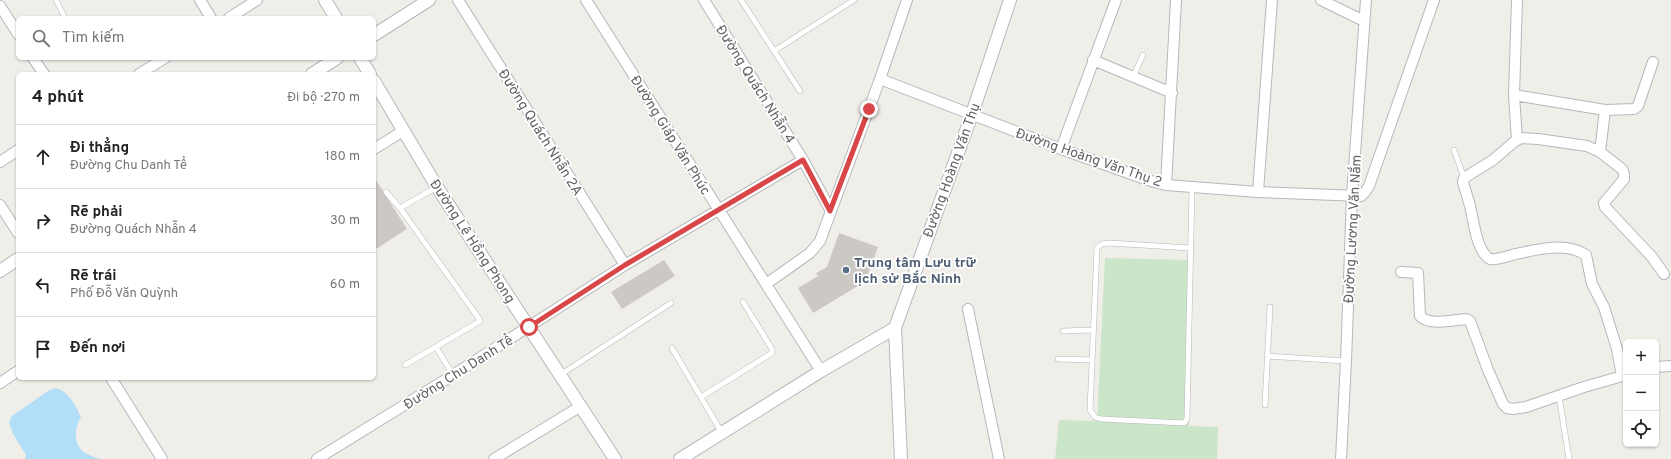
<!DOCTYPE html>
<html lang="vi">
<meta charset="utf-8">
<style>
:root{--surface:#fff;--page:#f2f2f2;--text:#222;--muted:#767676;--line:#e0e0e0}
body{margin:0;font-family:Overpass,sans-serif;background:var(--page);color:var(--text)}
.controls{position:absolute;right:12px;bottom:12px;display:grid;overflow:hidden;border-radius:6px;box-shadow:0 1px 3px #0004}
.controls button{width:36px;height:36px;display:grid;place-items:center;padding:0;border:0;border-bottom:1px solid var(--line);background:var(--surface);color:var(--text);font:20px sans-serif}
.stop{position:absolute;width:12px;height:12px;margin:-9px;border:3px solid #d94648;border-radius:50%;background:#fff}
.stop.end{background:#d94648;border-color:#fff;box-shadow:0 1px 4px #0008}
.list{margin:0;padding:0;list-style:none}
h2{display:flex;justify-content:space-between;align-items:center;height:52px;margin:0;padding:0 16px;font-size:17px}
h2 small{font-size:13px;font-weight:400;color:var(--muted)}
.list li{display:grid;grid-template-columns:26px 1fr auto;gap:12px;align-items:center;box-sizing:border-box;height:64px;padding:0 16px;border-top:1px solid var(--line)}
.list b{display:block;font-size:15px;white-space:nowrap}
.list p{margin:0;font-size:13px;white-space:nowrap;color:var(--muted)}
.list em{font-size:13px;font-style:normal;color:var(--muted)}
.icon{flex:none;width:22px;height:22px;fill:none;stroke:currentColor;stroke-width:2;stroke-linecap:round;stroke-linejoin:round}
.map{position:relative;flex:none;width:1671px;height:459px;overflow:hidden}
.search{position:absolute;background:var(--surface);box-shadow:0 1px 3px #0004;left:16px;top:16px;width:360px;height:44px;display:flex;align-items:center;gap:10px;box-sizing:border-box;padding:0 14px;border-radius:6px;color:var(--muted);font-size:15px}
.panel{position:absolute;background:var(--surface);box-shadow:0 1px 3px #0004;left:16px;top:72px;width:360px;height:308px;border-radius:6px}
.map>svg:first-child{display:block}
.green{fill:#cbe5c8}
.water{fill:#b2dff7}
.building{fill:#ccc9c5}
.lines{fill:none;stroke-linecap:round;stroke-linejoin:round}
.service-casing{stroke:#b5b8bb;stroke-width:6}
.minor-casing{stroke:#b5b8bb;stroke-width:12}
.tertiary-casing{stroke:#b5b8bb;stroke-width:14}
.service{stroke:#fff;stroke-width:5}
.minor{stroke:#fff;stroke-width:10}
.tertiary{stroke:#fff;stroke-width:12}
.route{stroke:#d94648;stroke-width:5}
.service-dot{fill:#5c6f8a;stroke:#fff;stroke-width:1.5}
.labels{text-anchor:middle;stroke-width:3.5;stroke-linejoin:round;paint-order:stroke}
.street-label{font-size:14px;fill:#606467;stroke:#fff}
.service-label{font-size:14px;font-weight:bold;fill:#4e5e75;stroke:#fff;text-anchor:start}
</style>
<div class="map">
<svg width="1671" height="459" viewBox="0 0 1671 459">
<rect width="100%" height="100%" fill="#f0eee9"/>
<path class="green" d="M 1105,258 L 1191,260 L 1189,426 L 1218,427 L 1217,459 L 1055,459 L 1059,420 L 1097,421 Z"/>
<path class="water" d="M 55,388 C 69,391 75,405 81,417 C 73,430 73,448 89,455 C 93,457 97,458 101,459 L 25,459 L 26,455 L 13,434 L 9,422 L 12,416 L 48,391 Z"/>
<path class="building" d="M 374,177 L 407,229 L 376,249 L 374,247 Z
M 839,233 L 878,247 L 866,280 L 861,278 L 858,286 L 813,313 L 798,288 L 818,276 L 816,273 L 827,267 Z
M 664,260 L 675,276 L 622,309 L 611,292 Z"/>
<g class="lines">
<g class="service-casing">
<path id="service" d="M 56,0 L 65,18
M 741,0 L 800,91
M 774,51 L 854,0
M 1133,77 L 1143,55
M 1454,150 L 1464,178
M 386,192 L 400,208 L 480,320 L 480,321 L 405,365
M 400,208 L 437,187
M 1190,248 L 1109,243 L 1102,244 L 1097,248 L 1090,410 L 1095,417 L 1101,419 L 1184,423 L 1187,419 L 1192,187
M 1063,331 L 1093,330
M 436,347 L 453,375
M 672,348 L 722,433
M 1267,356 L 1346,361
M 1058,359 L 1092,360
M 560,375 L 671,303
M 1559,396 L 1569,459
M 701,397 L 772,353 L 772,349 L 743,302
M 1265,405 L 1270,307"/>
</g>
<g class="minor-casing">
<path id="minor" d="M 200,0 L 211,18
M 458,0 L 625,265
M 586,0 L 821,371
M 704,0 L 803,160 L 831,211
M 1321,0 L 1364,21
M 1517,0 L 1514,95 L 1517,140
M 0,6 L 18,34
M 229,18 L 257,0
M 33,58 L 44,74
M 1093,60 L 1172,93
M 139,74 L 165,58
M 880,79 L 1061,149 L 1151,181 L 1166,185 L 1258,192 L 1361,196 L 1365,192 L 1369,186 L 1434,0
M 1514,95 L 1605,110
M 374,149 L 403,131
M 1061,149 L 1116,0
M 1600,152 L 1605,110 L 1634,109 L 1638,106 L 1653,62
M 0,162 L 18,150
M 1166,185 L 1176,0
M 1258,192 L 1272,0
M 0,205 L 18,233
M 1401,272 L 1418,273 L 1420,316 C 1429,326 1453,320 1466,319 L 1470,321 L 1488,370 L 1503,404 L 1507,408 L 1513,409 L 1526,407 L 1584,387 L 1626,375
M 766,284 L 810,253 L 820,241 L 880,79 L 907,0
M 968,309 L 999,459
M 1656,367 L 1671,366
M 1622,376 L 1617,349 L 1604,307 L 1592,284 L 1586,255 C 1565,241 1534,250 1512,255 C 1505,257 1497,260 1490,259 C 1476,251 1474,221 1470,206 C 1468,198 1465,190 1463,182 L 1464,178 L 1493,160 L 1514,142 L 1521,138 L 1538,139 L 1587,146 L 1600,152 L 1622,169 L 1624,174 L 1624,179 L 1604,203 L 1605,207 L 1652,257 L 1664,274
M 111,378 L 162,459
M 0,383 L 18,371
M 317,459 L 453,375 L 625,265 L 803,160
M 494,459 L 581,406
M 1341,459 L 1346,361 L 1352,196 L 1366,0"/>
</g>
<g class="tertiary-casing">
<path id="tertiary" d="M 325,0 L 336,18
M 374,35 L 429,0
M 360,58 L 370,74
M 312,74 L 337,58
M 374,81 L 437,187 L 615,459
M 0,271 L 18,259
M 895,328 L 901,459
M 680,459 L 821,371 L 895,328 L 972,114 L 1010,0"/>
</g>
<use href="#service" class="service"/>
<use href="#minor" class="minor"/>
<use href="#tertiary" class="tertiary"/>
</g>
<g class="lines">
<path class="route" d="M 529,327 L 625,265 L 803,160 L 830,211 L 869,109"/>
</g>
<circle class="service-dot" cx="846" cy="270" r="4"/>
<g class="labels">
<g class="street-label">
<text transform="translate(756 84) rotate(58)" y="5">Đường Quách Nhẫn 4</text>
<text transform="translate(541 132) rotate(58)" y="5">Đường Quách Nhẫn 2A</text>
<text transform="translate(671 135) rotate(58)" y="5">Đường Giáp Văn Phúc</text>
<text transform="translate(1089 157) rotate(19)" y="5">Đường Hoàng Văn Thụ 2</text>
<text transform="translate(951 170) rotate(-70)" y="5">Đường Hoàng Văn Thụ</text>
<text transform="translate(1352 229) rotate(-87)" y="5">Đường Lương Văn Nắm</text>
<text transform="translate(473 241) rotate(57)" y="5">Đường Lê Hồng Phong</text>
<text transform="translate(458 372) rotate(-32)" y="5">Đường Chu Danh Tể</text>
</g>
<g class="service-label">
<text x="854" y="267">Trung tâm Lưu trữ<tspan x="854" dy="16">lịch sử Bắc Ninh</tspan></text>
</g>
</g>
</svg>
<div class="controls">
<button>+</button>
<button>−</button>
<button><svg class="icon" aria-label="locate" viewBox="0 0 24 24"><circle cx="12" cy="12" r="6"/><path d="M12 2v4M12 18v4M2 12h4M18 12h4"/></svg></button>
</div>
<div class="stop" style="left:529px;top:327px"></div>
<div class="stop end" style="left:869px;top:109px"></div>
<div class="search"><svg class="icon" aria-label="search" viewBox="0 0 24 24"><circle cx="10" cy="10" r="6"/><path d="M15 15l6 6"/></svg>Tìm kiếm</div>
<section class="panel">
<h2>4 phút<small>Đi bộ · 270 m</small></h2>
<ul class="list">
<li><svg class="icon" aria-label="ahead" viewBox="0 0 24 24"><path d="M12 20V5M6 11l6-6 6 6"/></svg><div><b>Đi thẳng</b><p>Đường Chu Danh Tể</p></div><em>180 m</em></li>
<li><svg class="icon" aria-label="right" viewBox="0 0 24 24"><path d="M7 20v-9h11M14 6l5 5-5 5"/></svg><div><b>Rẽ phải</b><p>Đường Quách Nhẫn 4</p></div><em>30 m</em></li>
<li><svg class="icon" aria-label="left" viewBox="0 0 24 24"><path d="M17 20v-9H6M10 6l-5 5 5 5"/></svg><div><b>Rẽ trái</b><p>Phố Đỗ Văn Quỳnh</p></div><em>60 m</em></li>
<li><svg class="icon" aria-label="arrive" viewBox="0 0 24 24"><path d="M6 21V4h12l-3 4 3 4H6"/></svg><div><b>Đến nơi</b></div></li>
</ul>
</section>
</div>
